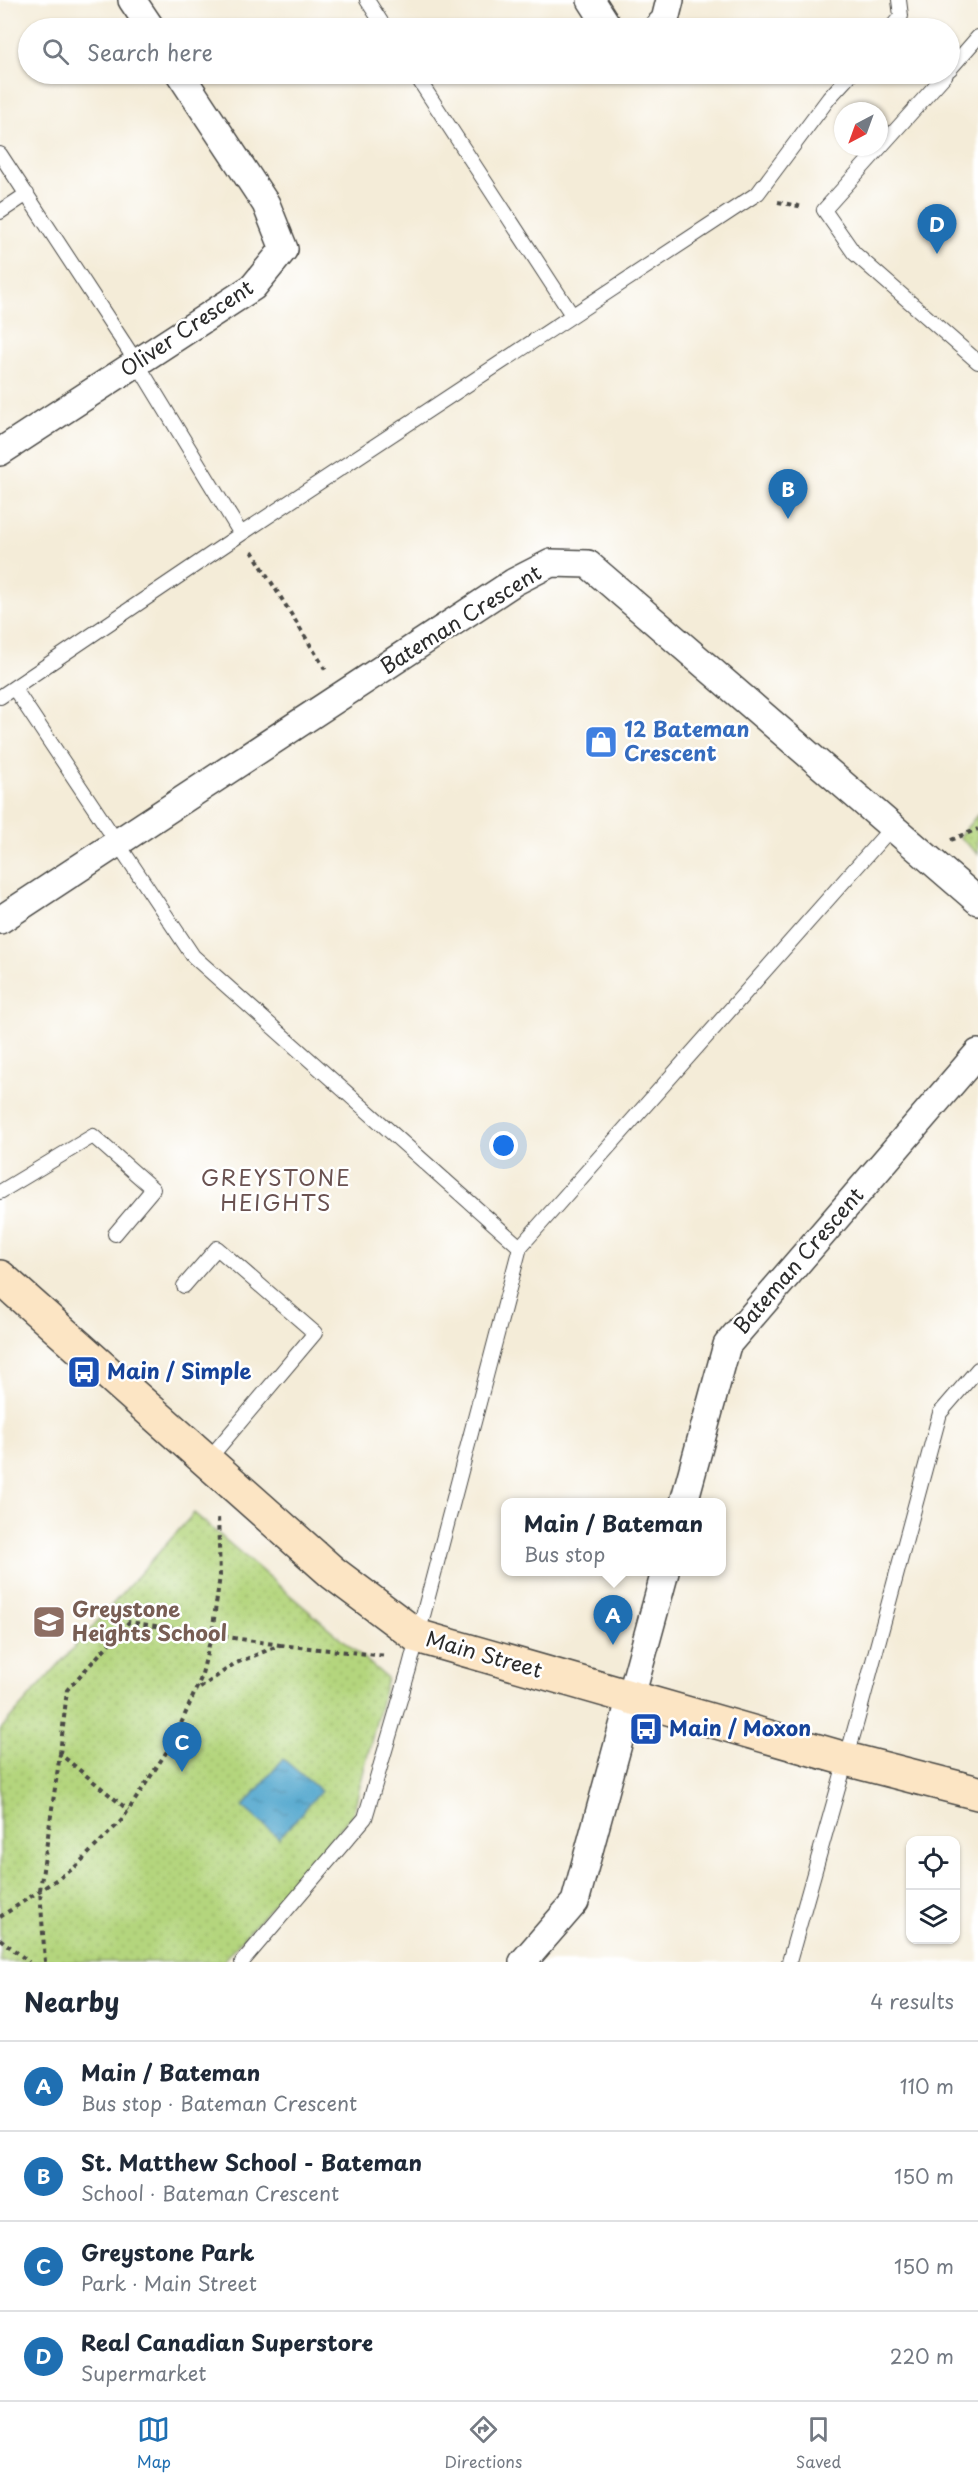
<!DOCTYPE html>
<meta charset="utf-8">
<style>
:root{--surface:#fff;--page:#f2f2f3;--text:#1f2937;--muted:#747a83;--line:#e0e1e3;--accent:#1f6fb2}
body{margin:0;font-family:"Playpen Sans",sans-serif;background:var(--page);color:var(--text)}
.controls{position:absolute;right:18px;bottom:18px;display:grid;overflow:hidden;border-radius:12px;box-shadow:0 2px 4px #0004}
.controls button{width:54px;height:54px;display:grid;place-items:center;padding:0;border:0;border-bottom:2px solid var(--line);background:var(--surface);color:var(--text);font:30px sans-serif}
.compass{position:absolute;left:834px;top:102px;width:54px;height:54px;border-radius:50%;background:var(--surface);box-shadow:0 2px 4px #0004;rotate:221deg}
.you{position:absolute;left:504px;top:1146px;width:21px;height:21px;margin:-15px;border:4px solid #fff;border-radius:50%;background:#1a73e8;box-shadow:0 0 0 9px #1a73e833}
.badge{display:grid;place-items:center;width:39px;height:39px;border-radius:50%;background:var(--accent);color:#fff;font-size:20px;font-weight:700}
.pin{position:absolute;translate:-50% -50px;filter:drop-shadow(0 2px 3px #0008)}
.pin::after{content:'';position:absolute;top:32px;width:21px;height:18px;background:inherit;clip-path:polygon(0 0,100% 0,50% 100%)}
.popup{position:absolute;left:501px;top:1498px;width:225px;height:78px;box-sizing:border-box;display:grid;place-content:center;border-radius:12px;background:var(--surface);filter:drop-shadow(0 2px 4px #0005);font-size:20px;white-space:nowrap;color:var(--muted)}
.popup b{font-size:22px;color:var(--text)}
.popup::after{content:'';position:absolute;left:50%;top:100%;margin-left:-12px;border:12px solid transparent;border-top-color:var(--surface)}
.list{margin:0;padding:0;list-style:none}
h2{display:flex;justify-content:space-between;align-items:center;height:78px;margin:0;padding:0 24px;font-size:26px}
h2 small{font-size:20px;font-weight:400;color:var(--muted)}
.list li{display:grid;grid-template-columns:39px 1fr auto;gap:18px;align-items:center;box-sizing:border-box;height:90px;padding:0 24px;border-top:2px solid var(--line)}
.list b{display:block;font-size:22px;white-space:nowrap}
.list p{margin:0;font-size:20px;white-space:nowrap;color:var(--muted)}
.list em{font-size:20px;font-style:normal;color:var(--muted)}
.icon{flex:none;width:33px;height:33px;fill:none;stroke:currentColor;stroke-width:2;stroke-linecap:round;stroke-linejoin:round}
.map{position:relative;flex:none;width:978px;height:1962px;overflow:hidden}
.search{position:absolute;background:var(--surface);box-shadow:0 2px 4px #0004;left:18px;right:18px;top:18px;height:66px;display:flex;align-items:center;gap:15px;box-sizing:border-box;padding:0 21px;border-radius:33px;color:var(--muted);font-size:22px}
.sheet{height:438px;background:var(--surface)}
nav{display:flex;justify-content:space-around;align-items:center;box-sizing:border-box;height:84px;border-top:2px solid var(--line);background:var(--surface);font-size:16px;color:var(--muted)}
nav a{display:grid;justify-items:center;gap:3px}
nav .on{color:var(--accent)}
.map>svg:first-child{display:block}
.grass{fill:url(#grass-dots);stroke:#708054;stroke-width:1.5}
.water{fill:url(#water-ripples);stroke:#3e697c;stroke-width:1.5}
.lines{fill:none;stroke-linecap:round;stroke-linejoin:round}
.lane-casing{stroke:#494845;stroke-width:16}
.street-casing{stroke:#494845;stroke-width:30}
.secondary-casing{stroke:#494845;stroke-width:36}
.path{stroke:#494845;stroke-width:4;stroke-dasharray:4.5 4.5;stroke-linecap:butt}
.lane{stroke:#fff;stroke-width:14}
.street{stroke:#fff;stroke-width:27}
.secondary{stroke:#fce5c4;stroke-width:33}
.labels{text-anchor:middle;stroke-width:5;stroke-linejoin:round;paint-order:stroke}
.street-label{font-size:21px;fill:#2b2b2b;stroke:#fff}
.shop-label{font-size:21px;font-weight:bold;fill:#366cbe;stroke:#fff;text-anchor:start}
.transit-label{font-size:21px;font-weight:bold;fill:#164399;stroke:#fff;text-anchor:start}
.education-label{font-size:21px;font-weight:bold;fill:#785e54;stroke:#fff;text-anchor:start}
.neighbourhood-label{font-size:22px;letter-spacing:1.5px;fill:#6a5251;stroke:#fff}
</style>
<div class="map">
<svg width="978" height="1962" viewBox="0 0 978 1962">
<defs>
<pattern id="grass-dots" width="8" height="8" patternUnits="userSpaceOnUse" patternTransform="scale(1.5)"><rect width="8" height="8" fill="#b4d57d"/><path d="M2 2h.1M6 6h.1" fill="none" stroke="#9bb76c" stroke-width="1.8" stroke-linecap="round"/></pattern>
<pattern id="water-ripples" width="26" height="14" patternUnits="userSpaceOnUse" patternTransform="scale(1.5)"><rect width="26" height="14" fill="#52a7ce"/><path d="M2 4q2-2 4 0t4 0M15 11q2-2 4 0t4 0" fill="none" stroke="#4488a7"/></pattern>
</defs>
<rect width="100%" height="100%" fill="#fff"/>
<filter id="ink" filterUnits="userSpaceOnUse"><feTurbulence type="fractalNoise" baseFrequency=".0167" numOctaves="2"/><feDisplacementMap in="SourceGraphic" scale="12" xChannelSelector="R" yChannelSelector="G"/><feConvolveMatrix kernelMatrix="1 2 1 2 8 2 1 2 1" color-interpolation-filters="sRGB"/></filter>
<filter id="wash" filterUnits="userSpaceOnUse"><feTurbulence type="fractalNoise" baseFrequency=".008" numOctaves="4" result="noise"/><feDisplacementMap in="SourceGraphic" scale="24" xChannelSelector="R" yChannelSelector="G"/><feGaussianBlur stdDeviation="1.35" result="paint"/><feColorMatrix in="noise" values="0 0 0 0 0 0 0 0 0 0 0 0 0 0 0 0 0 1.4 0 .05"/><feComposite in="paint" operator="in"/></filter>
<g filter="url(#wash)">
<rect width="100%" height="100%" fill="#f4ecd8"/>
<path class="grass" d="M 978,814 L 978,854 L 959,837 Z
M 194,1513 L 387,1678 L 353,1814 L 222,1962 L 0,1962 L 0,1730 Z"/>
<path class="water" d="M 283,1759 L 321,1791 L 279,1838 L 243,1807 Z"/>
</g>
<g filter="url(#ink)">
<g class="lines">
<g class="lane-casing">
<path id="lane" d="M 367,0 L 385,28
M 891,28 L 901,16 L 899,0
M 950,69 L 978,37
M 415,74 L 572,315
M 946,74 L 824,210 L 854,253 L 978,362
M 0,154 L 137,363 L 241,534
M 0,212 L 27,194
M 14,688 L 193,956 L 520,1247
M 0,697 L 241,534 L 758,193 L 829,98 L 851,74
M 0,1192 L 93,1136 L 153,1189 L 115,1234
M 184,1286 L 217,1248 L 315,1333 L 207,1461
M 242,1962 L 365,1818 L 409,1669 L 520,1247 L 892,827
M 789,1962 L 857,1721 L 940,1413 L 978,1369"/>
</g>
<g class="street-casing">
<path id="street" d="M 132,0 L 151,28
M 591,0 L 609,28
M 657,28 L 665,20 L 670,0
M 0,452 L 253,287 L 284,249 L 266,204 L 180,74
M 0,920 L 514,582 L 551,563 L 588,564 L 978,901
M 684,1502 L 727,1345 L 978,1053
M 523,1962 L 575,1902 L 665,1572"/>
</g>
<g class="secondary-casing">
<path id="secondary" d="M 0,1277 L 333,1573 L 417,1636 L 846,1759 L 978,1793"/>
</g>
<path class="path" d="M 778,202 L 803,207
M 252,551 L 327,672
M 951,840 L 978,829
M 280,1645 L 387,1656
M 60,1754 L 67,1690 L 129,1622 L 280,1645 L 234,1664 L 196,1691
M 0,1917 L 74,1868 L 122,1820 L 173,1742 L 201,1678 L 212,1633 L 220,1576 L 218,1515
M 0,1939 L 29,1962
M 45,1962 L 40,1890 L 60,1754 L 128,1810"/>
<use href="#lane" class="lane"/>
<use href="#street" class="street"/>
<use href="#secondary" class="secondary"/>
</g>
</g>
<defs>
<g id="shop-square" transform="scale(1.725)"><rect x="-9" y="-9" width="18" height="18" rx="4" fill="#3f7fe0" stroke="#fff"/><path d="M-5-2.5h2.3a2.7 3.5 0 0 1 5.4 0H5L5.5 6h-11ZM-1.5-2.5h3a1.5 2.3 0 0 0-3 0Z" fill="#fff"/></g>
<g id="bus-square" transform="scale(1.725)"><rect x="-9" y="-9" width="18" height="18" rx="4" fill="#1a4fb4" stroke="#fff"/><path d="M-5-6H5V4H4V6H2V4H-2V6H-4V4H-5ZM-3.5-4V0h7V-4ZM-3.5 1.2v1.5H-2V1.2ZM2 1.2v1.5H3.5V1.2Z" fill="#fff"/></g>
<g id="school-square" transform="scale(1.725)"><rect x="-9" y="-9" width="18" height="18" rx="4" fill="#8d6e63" stroke="#fff"/><path d="M0-5L7-2L0 1L-7-2ZM-4 1L0 2.5L4 1V4Q0 6-4 4Z" fill="#fff"/></g>
</defs>
<g fill-rule="evenodd">
<use href="#shop-square" x="601" y="742"/>
<use href="#bus-square" x="84" y="1372"/>
<use href="#school-square" x="49" y="1622"/>
<use href="#bus-square" x="646" y="1729"/>
</g>
<g class="labels">
<g class="street-label">
<text transform="translate(187 329) rotate(-34)" y="7">Oliver Crescent</text>
<text transform="translate(461 620) rotate(-32)" y="7">Bateman Crescent</text>
<text transform="translate(799 1261) rotate(-49)" y="7">Bateman Crescent</text>
<text transform="translate(484 1655) rotate(16)" y="7">Main Street</text>
</g>
<g class="shop-label">
<text x="624" y="737">12 Bateman<tspan x="624" dy="24">Crescent</tspan></text>
</g>
<g class="transit-label">
<text x="107" y="1379">Main / Simple</text>
<text x="669" y="1736">Main / Moxon</text>
</g>
<g class="education-label">
<text x="72" y="1617">Greystone<tspan x="72" dy="24">Heights School</tspan></text>
</g>
<g class="neighbourhood-label">
<text x="276" y="1186">GREYSTONE<tspan x="276" dy="25">HEIGHTS</tspan></text>
</g>
</g>
</svg>
<div class="controls">
<button><svg class="icon" aria-label="locate" viewBox="0 0 24 24"><circle cx="12" cy="12" r="6"/><path d="M12 2v4M12 18v4M2 12h4M18 12h4"/></svg></button>
<button><svg class="icon" aria-label="layers" viewBox="0 0 24 24"><path d="M12 4l9 5-9 5-9-5zM3 14l9 5 9-5"/></svg></button>
</div>
<svg class="compass" viewBox="-18 -18 36 36"><path d="M0-13l5 13h-10z" fill="#e53935"/><path d="M0 13l5-13h-10z" fill="#747a83"/></svg>
<div class="you"></div>
<div class="pin badge" style="left:613px;top:1645px">A</div>
<div class="popup"><b>Main / Bateman</b>Bus stop</div>
<div class="pin badge" style="left:788px;top:519px">B</div>
<div class="pin badge" style="left:182px;top:1772px">C</div>
<div class="pin badge" style="left:937px;top:254px">D</div>
<div class="search"><svg class="icon" aria-label="search" viewBox="0 0 24 24"><circle cx="10" cy="10" r="6"/><path d="M15 15l6 6"/></svg>Search here</div>
</div>
<section class="sheet">
<h2>Nearby<small>4 results</small></h2>
<ul class="list">
<li><span class="badge">A</span><div><b>Main / Bateman</b><p>Bus stop · Bateman Crescent</p></div><em>110 m</em></li>
<li><span class="badge">B</span><div><b>St. Matthew School - Bateman</b><p>School · Bateman Crescent</p></div><em>150 m</em></li>
<li><span class="badge">C</span><div><b>Greystone Park</b><p>Park · Main Street</p></div><em>150 m</em></li>
<li><span class="badge">D</span><div><b>Real Canadian Superstore</b><p>Supermarket</p></div><em>220 m</em></li>
</ul>
</section>
<nav>
<a class="on"><svg class="icon" aria-label="map" viewBox="0 0 24 24"><path d="M3 6l6-2 6 2 6-2v14l-6 2-6-2-6 2zM9 4v14M15 6v14"/></svg>Map</a>
<a><svg class="icon" aria-label="directions" viewBox="0 0 24 24"><path d="M12 3l9 9-9 9-9-9zM9 14v-3h6M13 9l2 2-2 2"/></svg>Directions</a>
<a><svg class="icon" aria-label="saved" viewBox="0 0 24 24"><path d="M7 4h10v16l-5-4-5 4z"/></svg>Saved</a>
</nav>
